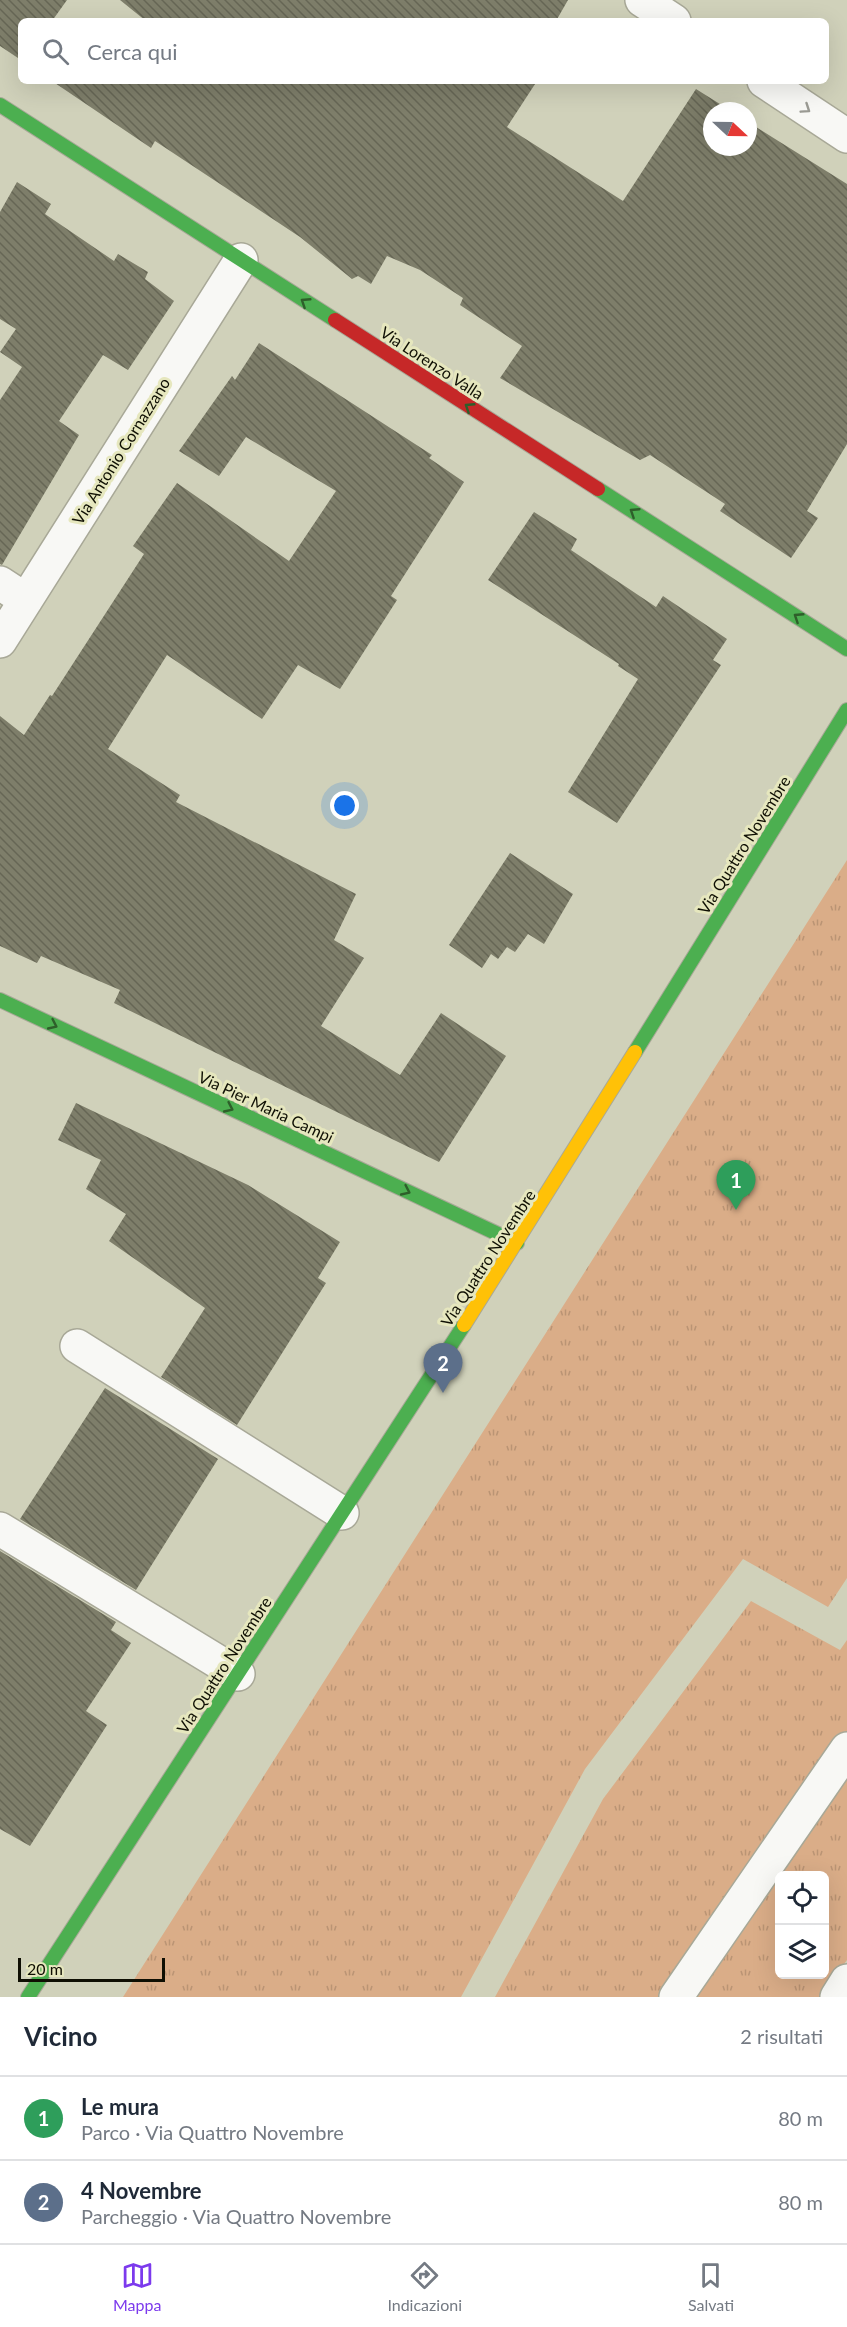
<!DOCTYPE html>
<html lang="it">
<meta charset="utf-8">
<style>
:root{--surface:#fff;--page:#f2f2f3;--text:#1f2937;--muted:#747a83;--line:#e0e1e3;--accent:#7c3aed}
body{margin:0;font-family:Lato,sans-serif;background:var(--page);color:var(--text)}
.controls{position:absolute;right:18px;bottom:18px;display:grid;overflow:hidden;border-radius:9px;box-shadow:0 6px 24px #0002}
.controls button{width:54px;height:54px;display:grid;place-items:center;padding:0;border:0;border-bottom:2px solid var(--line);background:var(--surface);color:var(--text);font:30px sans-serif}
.compass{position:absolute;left:703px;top:102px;width:54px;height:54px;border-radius:50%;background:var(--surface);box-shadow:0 6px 24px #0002;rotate:112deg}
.scale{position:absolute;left:18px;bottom:15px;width:147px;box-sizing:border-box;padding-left:6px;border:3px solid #0f0f03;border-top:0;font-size:16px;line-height:21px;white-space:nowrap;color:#0f0f03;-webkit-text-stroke:4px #e6e7be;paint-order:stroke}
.you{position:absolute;left:345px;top:806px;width:21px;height:21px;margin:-15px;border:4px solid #fff;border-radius:50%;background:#1a73e8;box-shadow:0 0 0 9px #1a73e833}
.badge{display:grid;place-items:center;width:39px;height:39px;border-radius:50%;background:var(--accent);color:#fff;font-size:20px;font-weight:700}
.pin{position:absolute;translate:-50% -50px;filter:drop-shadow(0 2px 3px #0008)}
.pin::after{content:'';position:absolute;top:32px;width:21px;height:18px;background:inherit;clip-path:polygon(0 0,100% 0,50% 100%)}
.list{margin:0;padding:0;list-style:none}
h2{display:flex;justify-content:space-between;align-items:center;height:78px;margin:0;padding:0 24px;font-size:26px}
h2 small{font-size:20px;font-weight:400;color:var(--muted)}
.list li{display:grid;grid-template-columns:39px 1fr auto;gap:18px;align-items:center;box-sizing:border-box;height:84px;padding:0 24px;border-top:2px solid var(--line)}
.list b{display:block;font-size:22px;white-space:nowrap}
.list p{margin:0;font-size:20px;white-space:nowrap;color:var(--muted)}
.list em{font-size:20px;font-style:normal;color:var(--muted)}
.icon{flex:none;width:33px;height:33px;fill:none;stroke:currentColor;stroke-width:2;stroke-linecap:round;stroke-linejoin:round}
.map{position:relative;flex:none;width:847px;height:1997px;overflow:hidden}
.search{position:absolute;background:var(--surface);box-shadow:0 6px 24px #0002;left:18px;right:18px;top:18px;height:66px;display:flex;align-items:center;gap:15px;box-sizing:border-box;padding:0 21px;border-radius:9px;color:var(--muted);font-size:22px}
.sheet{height:246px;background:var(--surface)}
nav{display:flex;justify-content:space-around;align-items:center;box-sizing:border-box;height:84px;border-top:2px solid var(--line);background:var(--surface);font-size:16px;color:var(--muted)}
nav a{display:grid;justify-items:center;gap:3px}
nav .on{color:var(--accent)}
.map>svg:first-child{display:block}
.grass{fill:url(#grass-tufts);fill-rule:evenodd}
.building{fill:url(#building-back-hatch)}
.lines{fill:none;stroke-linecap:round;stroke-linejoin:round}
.street-casing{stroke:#a8a897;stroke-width:36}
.fast-casing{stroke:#a8a897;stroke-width:16}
.slow-casing{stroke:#a8a897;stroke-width:16}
.jam-casing{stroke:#a8a897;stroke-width:16}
.street{stroke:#f8f8f5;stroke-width:33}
.fast{stroke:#4caf50;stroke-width:14}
.slow{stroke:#ffc107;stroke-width:14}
.jam{stroke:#c62828;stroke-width:14}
.oneway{stroke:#9b9b94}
.oneway2{stroke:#2e5f2a}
.labels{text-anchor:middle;stroke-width:6;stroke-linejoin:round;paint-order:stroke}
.street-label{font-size:16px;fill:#0f0f03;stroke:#e6e7be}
</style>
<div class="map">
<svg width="847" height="1997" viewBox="0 0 847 1997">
<defs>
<pattern id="grass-tufts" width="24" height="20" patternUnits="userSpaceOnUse" patternTransform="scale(1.5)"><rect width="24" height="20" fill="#daad88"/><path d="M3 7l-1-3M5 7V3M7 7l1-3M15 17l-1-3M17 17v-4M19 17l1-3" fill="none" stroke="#ba9474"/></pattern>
<pattern id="building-back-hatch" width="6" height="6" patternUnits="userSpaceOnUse" patternTransform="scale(1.5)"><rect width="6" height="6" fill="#7e7e6a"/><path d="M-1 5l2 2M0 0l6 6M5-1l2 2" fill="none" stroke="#665"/></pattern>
</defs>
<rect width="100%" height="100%" fill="#d0d1ba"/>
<path class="grass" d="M 847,860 L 847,1578 L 828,1607 L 743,1559 L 585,1769 L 461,1997 L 123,1997 Z
M 751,1601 L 840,1650 L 847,1640 L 847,1960 L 820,1997 L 495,1997 L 603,1799 ZM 780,1876 L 824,1876 L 824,1974 L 780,1974 Z"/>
<path class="building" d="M 0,0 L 67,0 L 52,21 L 21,21 L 21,60 L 0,46 Z
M 120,0 L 568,0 L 556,21 L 146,21 Z
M 52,81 L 537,81 L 507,127 L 623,201 L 696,89 L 731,111 L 712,111 L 712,147 L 748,147 L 748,122 L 847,184 L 847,444 L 807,511 L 818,518 L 791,558 L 720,511 L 725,504 L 650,455 L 640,460 L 500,378 L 522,346 L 460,305 L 463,298 L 420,270 L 387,256 L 371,284 L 358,276 L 352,279 L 300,237 L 155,141 L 151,148 Z
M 17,182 L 51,204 L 45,214 L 114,261 L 118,254 L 148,272 L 145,279 L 174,301 L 128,370 L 103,355 L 59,421 L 79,435 L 2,565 L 0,564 L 0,400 L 22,367 L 0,352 L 16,329 L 0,319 L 0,212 Z
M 259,343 L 432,455 L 429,458 L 464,482 L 391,596 L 397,600 L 340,689 L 298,665 L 262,719 L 167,655 L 108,749 L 180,795 L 176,802 L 356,894 L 334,940 L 364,958 L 321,1026 L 400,1075 L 441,1013 L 506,1056 L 439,1162 L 114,1003 L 120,990 L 41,956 L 37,963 L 0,946 L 0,716 L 24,735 L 50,695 L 52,696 L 144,554 L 133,546 L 177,483 L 289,561 L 336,491 L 246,437 L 219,476 L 179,451 L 232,376 L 235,380 Z
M 534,512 L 577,539 L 571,550 L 656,607 L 663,596 L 727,639 L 713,660 L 721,665 L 617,823 L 568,792 L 638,679 L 618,666 L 619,664 L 488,580 Z
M 510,853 L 573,894 L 544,944 L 528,934 L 515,952 L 507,947 L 498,959 L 491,954 L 482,968 L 449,945 Z
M 76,1103 L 248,1185 L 340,1242 L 318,1278 L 326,1283 L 237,1425 L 161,1377 L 205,1308 L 109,1241 L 126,1214 L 86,1189 L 101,1160 L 58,1140 Z
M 105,1388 L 218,1459 L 136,1590 L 20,1519 Z
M 0,1551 L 116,1622 L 111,1630 L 131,1643 L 86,1711 L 107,1725 L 30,1846 L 0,1829 Z"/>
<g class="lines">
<g class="street-casing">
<path id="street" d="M 642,0 L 674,21
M 764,81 L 847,136
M 0,583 L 26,600
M 0,641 L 241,260
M 77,1346 L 342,1513
M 0,1529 L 238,1674
M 676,1997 L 847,1749
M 837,1997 L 847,1981"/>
</g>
<g class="fast-casing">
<path id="fast" d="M 0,105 L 335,320
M 598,489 L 847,649
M 0,1000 L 517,1243
M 635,1052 L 847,710
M 28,1997 L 464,1325"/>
</g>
<g class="slow-casing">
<path id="slow" d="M 464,1325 L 635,1052"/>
</g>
<g class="jam-casing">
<path id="jam" d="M 335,320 L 598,489"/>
</g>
<use href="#street" class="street"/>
<use href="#fast" class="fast"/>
<use href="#slow" class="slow"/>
<use href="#jam" class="jam"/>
</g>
<defs><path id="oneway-chevron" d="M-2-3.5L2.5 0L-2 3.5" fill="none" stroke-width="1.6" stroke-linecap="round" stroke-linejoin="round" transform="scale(1.5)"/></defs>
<use class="oneway" href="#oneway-chevron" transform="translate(806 109) rotate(34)"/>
<g class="oneway2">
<use href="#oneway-chevron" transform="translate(305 302) rotate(-147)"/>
<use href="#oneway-chevron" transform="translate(469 407) rotate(-147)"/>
<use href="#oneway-chevron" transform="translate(634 512) rotate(-147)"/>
<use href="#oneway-chevron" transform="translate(798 617) rotate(-147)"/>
<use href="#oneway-chevron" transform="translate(53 1025) rotate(25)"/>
<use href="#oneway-chevron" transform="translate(229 1108) rotate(25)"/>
<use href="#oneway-chevron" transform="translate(406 1191) rotate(25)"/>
</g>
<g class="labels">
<g class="street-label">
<text transform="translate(432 363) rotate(33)" y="6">Via Lorenzo Valla</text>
<text transform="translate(121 451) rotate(-58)" y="6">Via Antonio Cornazzano</text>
<text transform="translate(744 845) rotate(-58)" y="6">Via Quattro Novembre</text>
<text transform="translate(266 1107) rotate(25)" y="6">Via Pier Maria Campi</text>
<text transform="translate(488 1258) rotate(-57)" y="6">Via Quattro Novembre</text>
<text transform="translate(224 1665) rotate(-57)" y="6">Via Quattro Novembre</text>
</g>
</g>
</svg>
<div class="controls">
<button><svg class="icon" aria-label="locate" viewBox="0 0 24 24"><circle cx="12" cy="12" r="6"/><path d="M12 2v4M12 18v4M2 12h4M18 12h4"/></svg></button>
<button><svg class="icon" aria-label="layers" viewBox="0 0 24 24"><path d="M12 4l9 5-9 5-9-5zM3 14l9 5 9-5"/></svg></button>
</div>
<svg class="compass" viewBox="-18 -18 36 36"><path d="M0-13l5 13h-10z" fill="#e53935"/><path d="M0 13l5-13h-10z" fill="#747a83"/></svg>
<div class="scale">20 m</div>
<div class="you"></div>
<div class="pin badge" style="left:736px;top:1210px;background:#2e9e5b">1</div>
<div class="pin badge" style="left:443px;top:1393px;background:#5c6f8a">2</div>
<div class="search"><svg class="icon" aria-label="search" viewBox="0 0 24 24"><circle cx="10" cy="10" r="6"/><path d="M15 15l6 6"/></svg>Cerca qui</div>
</div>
<section class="sheet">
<h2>Vicino<small>2 risultati</small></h2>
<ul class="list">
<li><span class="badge" style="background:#2e9e5b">1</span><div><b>Le mura</b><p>Parco · Via Quattro Novembre</p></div><em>80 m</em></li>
<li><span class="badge" style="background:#5c6f8a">2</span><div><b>4 Novembre</b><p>Parcheggio · Via Quattro Novembre</p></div><em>80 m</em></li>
</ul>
</section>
<nav>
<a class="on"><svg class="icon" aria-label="map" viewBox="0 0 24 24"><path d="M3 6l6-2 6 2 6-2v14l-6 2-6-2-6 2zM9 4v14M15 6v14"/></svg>Mappa</a>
<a><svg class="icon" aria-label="directions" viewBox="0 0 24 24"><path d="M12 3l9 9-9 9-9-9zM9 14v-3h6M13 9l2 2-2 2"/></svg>Indicazioni</a>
<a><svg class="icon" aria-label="saved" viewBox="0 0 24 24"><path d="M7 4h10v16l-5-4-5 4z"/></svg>Salvati</a>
</nav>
